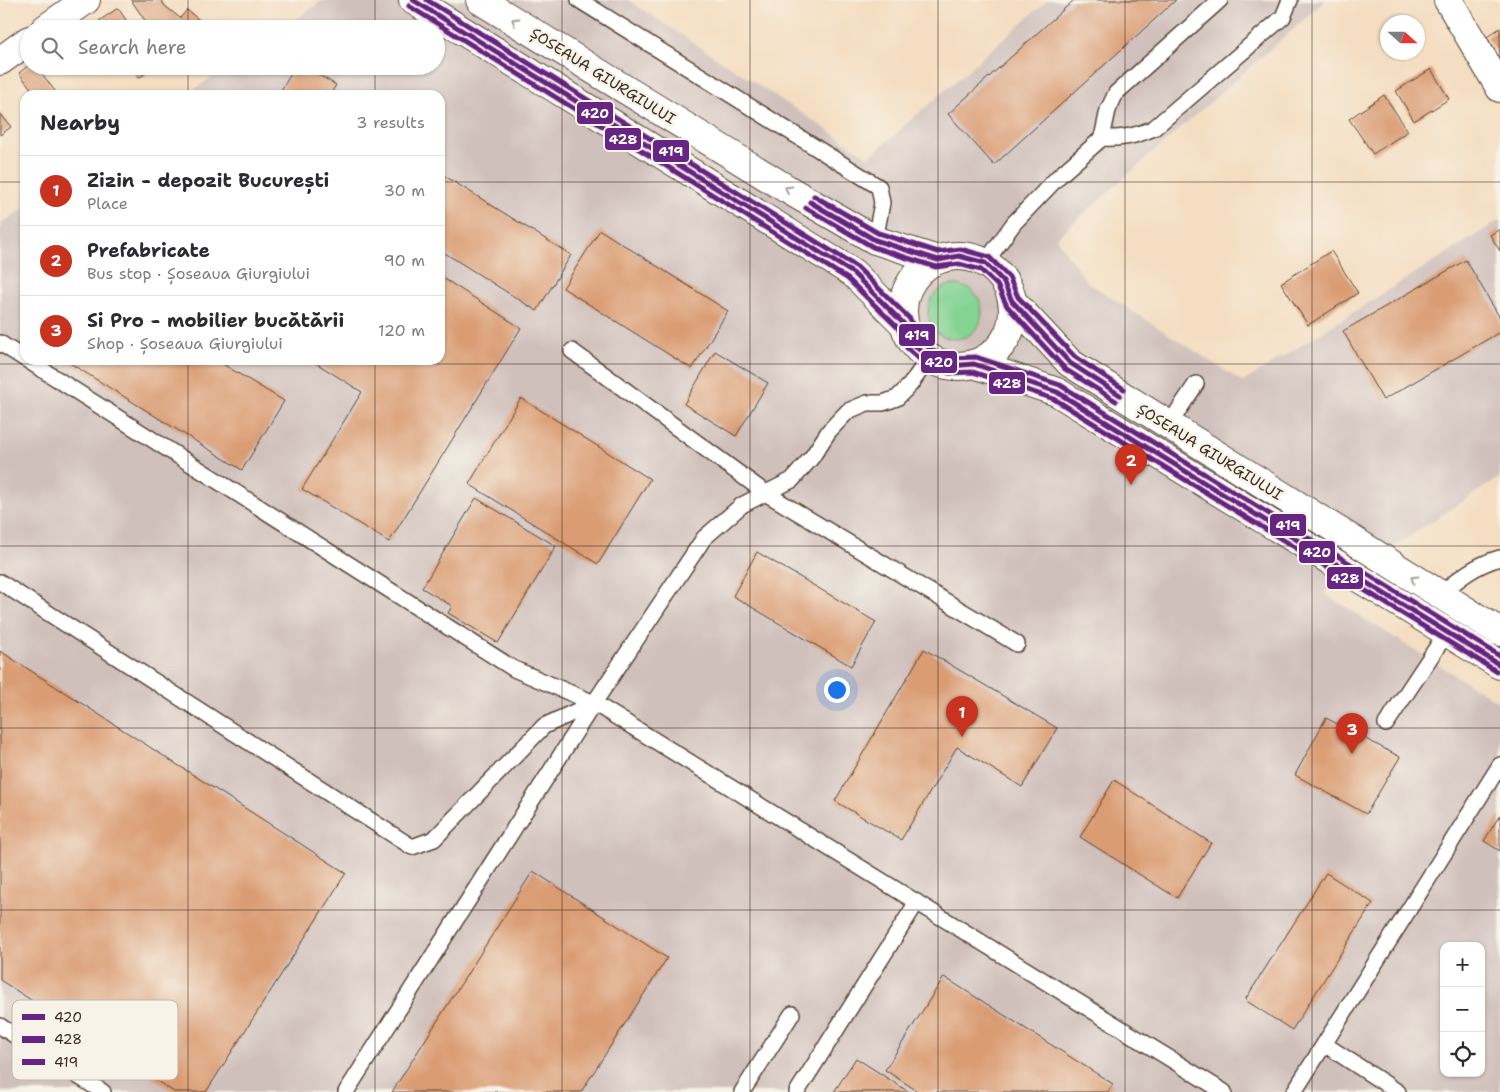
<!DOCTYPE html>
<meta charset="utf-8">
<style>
:root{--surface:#fff;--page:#f2f2f3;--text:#2b2b33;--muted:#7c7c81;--line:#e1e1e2;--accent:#c8321e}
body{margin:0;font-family:"Shantell Sans",sans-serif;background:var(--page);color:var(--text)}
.controls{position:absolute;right:15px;bottom:15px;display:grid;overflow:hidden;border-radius:10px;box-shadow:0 1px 4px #0004}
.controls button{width:45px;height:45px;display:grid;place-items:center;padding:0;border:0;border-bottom:1px solid var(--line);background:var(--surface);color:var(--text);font:25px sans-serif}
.compass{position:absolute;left:1380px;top:15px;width:45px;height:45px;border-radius:50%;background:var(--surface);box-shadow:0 1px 4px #0004;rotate:111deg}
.you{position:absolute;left:836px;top:689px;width:18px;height:18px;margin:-12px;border:4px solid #fff;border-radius:50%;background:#1a73e8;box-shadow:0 0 0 8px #1a73e833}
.badge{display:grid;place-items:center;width:32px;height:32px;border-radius:50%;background:var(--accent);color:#fff;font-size:16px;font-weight:700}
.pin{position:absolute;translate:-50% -41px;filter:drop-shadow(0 1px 2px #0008)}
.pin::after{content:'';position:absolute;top:26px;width:18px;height:15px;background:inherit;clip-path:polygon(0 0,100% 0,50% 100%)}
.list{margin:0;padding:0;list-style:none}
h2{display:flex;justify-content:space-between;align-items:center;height:65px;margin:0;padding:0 20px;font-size:21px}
h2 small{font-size:16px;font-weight:400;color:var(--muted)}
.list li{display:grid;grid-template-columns:32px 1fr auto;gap:15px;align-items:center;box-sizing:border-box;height:70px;padding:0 20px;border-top:1px solid var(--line)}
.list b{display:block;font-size:19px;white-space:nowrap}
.list p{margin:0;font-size:16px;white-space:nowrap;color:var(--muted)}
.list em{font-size:16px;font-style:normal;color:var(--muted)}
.icon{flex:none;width:28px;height:28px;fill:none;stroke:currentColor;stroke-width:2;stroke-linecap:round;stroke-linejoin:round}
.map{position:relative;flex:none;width:1500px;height:1092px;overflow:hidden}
.search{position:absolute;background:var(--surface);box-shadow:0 1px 4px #0004;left:20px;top:20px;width:425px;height:55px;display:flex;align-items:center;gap:12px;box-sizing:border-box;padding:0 18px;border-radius:28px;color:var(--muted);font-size:19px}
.panel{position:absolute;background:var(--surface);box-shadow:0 1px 4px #0004;left:20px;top:90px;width:425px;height:275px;border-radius:15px}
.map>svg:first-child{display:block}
.industrial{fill:#d0c0bc;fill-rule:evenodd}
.green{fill:#83d393;stroke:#5f7e58}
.building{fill:#da9c73}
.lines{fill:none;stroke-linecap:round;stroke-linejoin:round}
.service-casing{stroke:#574536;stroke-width:18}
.minor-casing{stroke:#574536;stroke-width:30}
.trunk-casing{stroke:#574536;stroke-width:30}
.service{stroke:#fff;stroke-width:15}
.minor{stroke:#fff;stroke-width:28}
.trunk{stroke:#fff;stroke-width:28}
.bus-1-casing{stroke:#f7f3e8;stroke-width:9}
.bus-2-casing{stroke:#f7f3e8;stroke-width:9}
.bus-3-casing{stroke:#f7f3e8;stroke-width:9}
.bus-1{stroke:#662483;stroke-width:5}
.bus-2{stroke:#662483;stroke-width:5}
.bus-3{stroke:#662483;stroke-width:5}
.oneway{stroke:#a79f9a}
.grid{fill:none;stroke:#3b2a1e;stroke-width:1;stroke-opacity:0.55}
.labels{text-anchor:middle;stroke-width:5;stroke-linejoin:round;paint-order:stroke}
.street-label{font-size:15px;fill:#3b2a1e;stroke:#f7f3e8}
.key{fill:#f7f3e8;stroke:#bfb7ab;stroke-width:1}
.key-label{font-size:14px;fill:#3b2a1e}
.line-badge{stroke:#f7f3e8;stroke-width:2}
.badge-label{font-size:14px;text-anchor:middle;font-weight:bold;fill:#fff}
</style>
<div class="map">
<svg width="1500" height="1092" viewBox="0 0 1500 1092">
<rect width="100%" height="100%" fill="#f7f3e8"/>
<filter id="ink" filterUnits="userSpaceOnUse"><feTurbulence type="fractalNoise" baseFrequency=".02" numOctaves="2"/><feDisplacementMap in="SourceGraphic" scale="10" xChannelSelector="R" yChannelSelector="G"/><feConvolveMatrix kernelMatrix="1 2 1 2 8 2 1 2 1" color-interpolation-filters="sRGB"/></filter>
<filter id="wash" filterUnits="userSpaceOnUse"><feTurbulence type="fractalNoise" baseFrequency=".0096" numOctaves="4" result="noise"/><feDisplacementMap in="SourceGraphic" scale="20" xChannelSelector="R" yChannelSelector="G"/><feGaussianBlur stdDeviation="1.12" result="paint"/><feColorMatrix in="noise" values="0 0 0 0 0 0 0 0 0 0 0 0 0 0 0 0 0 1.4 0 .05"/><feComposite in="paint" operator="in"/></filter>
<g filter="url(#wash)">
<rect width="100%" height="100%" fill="#f4ddc0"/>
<path class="industrial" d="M 323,0 L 628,0 L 869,157 L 1048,0 L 1326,0 L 1056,238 L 1087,282 L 1243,382 L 1500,220 L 1500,477 L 1323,593 L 1500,703 L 1500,1092 L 0,1092 L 0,224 L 25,207 L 25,360 L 440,360 L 440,95 L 186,95 L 228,66 L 436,66 L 436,29 L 282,29 ZM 1444,946 L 1481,946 L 1481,1073 L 1444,1073 Z"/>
<path class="green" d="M928 312a27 27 0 1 1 54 0a27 27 0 1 1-54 0Z"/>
<g id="blocks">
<path class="building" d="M 131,0 L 161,0 L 165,6 L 180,18 L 187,10 L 210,29 L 151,29 Z
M 1074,0 L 1176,0 L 994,165 L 948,114 Z
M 118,8 L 132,29 L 105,29 L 99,21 Z
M 1500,28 L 1500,59 L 1487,37 Z
M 29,65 L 36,66 L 58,95 L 36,95 L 19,73 Z
M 131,66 L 157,66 L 139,78 Z
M 296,66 L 304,66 L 336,85 L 330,95 L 278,95 Z
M 1431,69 L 1449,99 L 1414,121 L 1396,91 Z
M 1384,95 L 1408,131 L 1373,154 L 1349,119 Z
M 0,113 L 11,127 L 0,135 Z
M 440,173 L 571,255 L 537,311 L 440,250 Z
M 1500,229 L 1500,251 L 1490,235 Z
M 600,230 L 728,311 L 692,369 L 563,288 Z
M 1331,251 L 1358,293 L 1308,325 L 1281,283 Z
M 1466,260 L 1500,318 L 1500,332 L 1383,400 L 1343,331 Z
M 440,276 L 521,328 L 389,542 L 302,489 L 362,392 L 311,360 L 440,360 Z
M 715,351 L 768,383 L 736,436 L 684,404 Z
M 65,360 L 216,360 L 284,401 L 242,470 Z
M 521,398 L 650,479 L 598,564 L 469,484 Z
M 476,498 L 556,546 L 498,643 L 448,613 L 452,606 L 422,588 Z
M 757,552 L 876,622 L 851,666 L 733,596 Z
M 924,649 L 1057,728 L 1022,787 L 957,747 L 901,840 L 835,801 Z
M 0,651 L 346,873 L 206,1092 L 174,1092 L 0,980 Z
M 1326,718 L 1400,757 L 1366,814 L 1295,775 Z
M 1114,780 L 1211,843 L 1177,898 L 1080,837 Z
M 1500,815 L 1500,851 L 1484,841 Z
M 533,871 L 667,958 L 581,1092 L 392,1092 Z
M 1326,873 L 1373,903 L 1292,1030 L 1245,1000 Z
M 944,977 L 1113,1084 L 1108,1092 L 919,1092 L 885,1070 Z
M 856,1058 L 909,1092 L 834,1092 Z"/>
</g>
</g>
<g filter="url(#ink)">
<use href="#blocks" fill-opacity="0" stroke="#574536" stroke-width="1"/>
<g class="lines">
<g class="service-casing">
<path id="service" d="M 579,0 L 879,187 L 882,203 L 875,240
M 1102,138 C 1122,139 1136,136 1154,128 L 1283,17 L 1290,0
M 985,263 L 1014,223 L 1058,177 L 1102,138 L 1108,110 L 1116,93 L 1220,0
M 0,343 L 25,359
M 572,351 L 767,494 L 1017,644
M 27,360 L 514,669 L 594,703 L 1224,1092
M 1168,426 L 1196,384
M 0,582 L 412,847 L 434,839 L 544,726 L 594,703
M 1440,595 C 1459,578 1475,565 1500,558
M 1386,724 L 1447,632
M 0,1026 L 103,1092
M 1324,1044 L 1398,1092
M 346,1092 L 594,703 L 704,538 L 742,505 L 792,480 L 812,457 L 829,431 L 848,411 L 867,403 L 883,403 L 897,398 L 910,385 L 929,358
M 742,1092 L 792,1014
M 797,1092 L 917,902
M 1294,1092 L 1500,765"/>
</g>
<g class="minor-casing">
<path id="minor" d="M 1448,0 L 1500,88
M 45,29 L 86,0
M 0,61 L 29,40"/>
</g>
<g class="trunk-casing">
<path id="trunk" d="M 413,0 L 853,273 L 904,324
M 480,0 L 787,189 L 875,240 L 938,260
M903 311a55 55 0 1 1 110 0a55 55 0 1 1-110 0Z
M 1012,301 L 1070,363 L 1500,632
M 974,364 L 1057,392 L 1500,665"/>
</g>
<use href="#service" class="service"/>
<use href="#minor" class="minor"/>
<use href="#trunk" class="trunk"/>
<g class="bus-1-casing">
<path id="bus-1" d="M 413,0 L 853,273 L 904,324 L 913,344 L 929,358 L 950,366 L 974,364 L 1057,392 L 1500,665
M 810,202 L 875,240 L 938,260 L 959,256 L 985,263 L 1003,281 L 1012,301 L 1070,363 L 1120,395"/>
</g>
<g class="bus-2-casing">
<path id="bus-2" d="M 409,6 L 848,279 L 898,328 L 907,348 L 925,364 L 949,373 L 973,372 L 1054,399 L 1496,671
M 806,208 L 873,247 L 936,267 L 959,264 L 981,270 L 997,285 L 1007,306 L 1065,369 L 1116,401"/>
</g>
<g class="bus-3-casing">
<path id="bus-3" d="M 427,0 L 857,267 L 910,319 L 919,339 L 933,351 L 951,358 L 976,357 L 1060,385 L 1500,656
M 814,196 L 878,233 L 938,252 L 960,249 L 989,257 L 1009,277 L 1018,297 L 1075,357 L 1124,389"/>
</g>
<use href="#bus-1" class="bus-1"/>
<use href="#bus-2" class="bus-2"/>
<use href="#bus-3" class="bus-3"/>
</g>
<defs><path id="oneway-chevron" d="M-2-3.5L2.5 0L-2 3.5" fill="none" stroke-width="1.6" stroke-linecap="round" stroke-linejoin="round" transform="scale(1.25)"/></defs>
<g class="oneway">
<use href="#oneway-chevron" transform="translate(515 21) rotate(-148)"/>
<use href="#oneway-chevron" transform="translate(788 189) rotate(-149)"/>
<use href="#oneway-chevron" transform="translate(1414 579) rotate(-148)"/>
</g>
</g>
<path class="grid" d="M 188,0 L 188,29M 375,0 L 375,29M 562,0 L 562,1092M 750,0 L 750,1092M 938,0 L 938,1092M 1125,0 L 1125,1092M 1312,0 L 1312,1092M 188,66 L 188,95M 375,66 L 375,95M 0,182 L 25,182M 440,182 L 1500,182M 188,360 L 188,1092M 375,360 L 375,1092M 0,364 L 1500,364M 0,546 L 1500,546M 0,728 L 1500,728M 0,910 L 1500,910"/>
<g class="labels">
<g class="street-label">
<text transform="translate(603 76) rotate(32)" y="5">ȘOSEAUA GIURGIULUI</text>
<text transform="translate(1210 452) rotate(32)" y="5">ȘOSEAUA GIURGIULUI</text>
</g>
</g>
<rect x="12" y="1000" width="166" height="80" rx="8" class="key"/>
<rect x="22" y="1014" width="23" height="6" fill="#662483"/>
<rect x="22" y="1036" width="23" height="7" fill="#662483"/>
<rect x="22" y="1059" width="23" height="6" fill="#662483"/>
<g class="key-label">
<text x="54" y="1022">420</text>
<text x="54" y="1044">428</text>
<text x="54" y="1067">419</text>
</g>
<g class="line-badge">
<rect x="576" y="101" width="38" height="24" rx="5" fill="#662483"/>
<rect x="604" y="127" width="38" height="24" rx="5" fill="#662483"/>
<rect x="652" y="139" width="38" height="24" rx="5" fill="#662483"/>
<rect x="898" y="323" width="38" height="24" rx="5" fill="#662483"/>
<rect x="920" y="350" width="38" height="24" rx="5" fill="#662483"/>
<rect x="988" y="371" width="38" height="24" rx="5" fill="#662483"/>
<rect x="1269" y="513" width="38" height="24" rx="5" fill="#662483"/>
<rect x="1298" y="540" width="38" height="24" rx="5" fill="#662483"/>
<rect x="1326" y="566" width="38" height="24" rx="5" fill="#662483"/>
</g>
<g class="badge-label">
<text x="595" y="118">420</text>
<text x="623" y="144">428</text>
<text x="671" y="156">419</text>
<text x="917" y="340">419</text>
<text x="939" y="367">420</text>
<text x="1007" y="388">428</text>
<text x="1288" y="530">419</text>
<text x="1317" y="557">420</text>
<text x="1345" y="583">428</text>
</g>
</svg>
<div class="controls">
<button>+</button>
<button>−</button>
<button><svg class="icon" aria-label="locate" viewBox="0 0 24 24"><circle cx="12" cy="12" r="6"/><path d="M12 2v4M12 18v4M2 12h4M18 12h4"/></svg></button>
</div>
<svg class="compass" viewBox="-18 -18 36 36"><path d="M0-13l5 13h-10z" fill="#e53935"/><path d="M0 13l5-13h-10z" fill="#7c7c81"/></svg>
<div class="you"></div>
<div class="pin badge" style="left:962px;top:737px">1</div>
<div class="pin badge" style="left:1131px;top:485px">2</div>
<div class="pin badge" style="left:1352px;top:754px">3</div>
<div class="search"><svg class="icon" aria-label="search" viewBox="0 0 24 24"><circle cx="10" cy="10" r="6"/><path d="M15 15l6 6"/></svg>Search here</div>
<section class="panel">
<h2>Nearby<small>3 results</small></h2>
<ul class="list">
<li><span class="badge">1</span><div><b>Zizin - depozit București</b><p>Place</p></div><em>30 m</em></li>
<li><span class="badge">2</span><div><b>Prefabricate</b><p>Bus stop · Șoseaua Giurgiului</p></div><em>90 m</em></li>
<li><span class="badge">3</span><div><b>Si Pro - mobilier bucătării</b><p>Shop · Șoseaua Giurgiului</p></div><em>120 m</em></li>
</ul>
</section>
</div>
